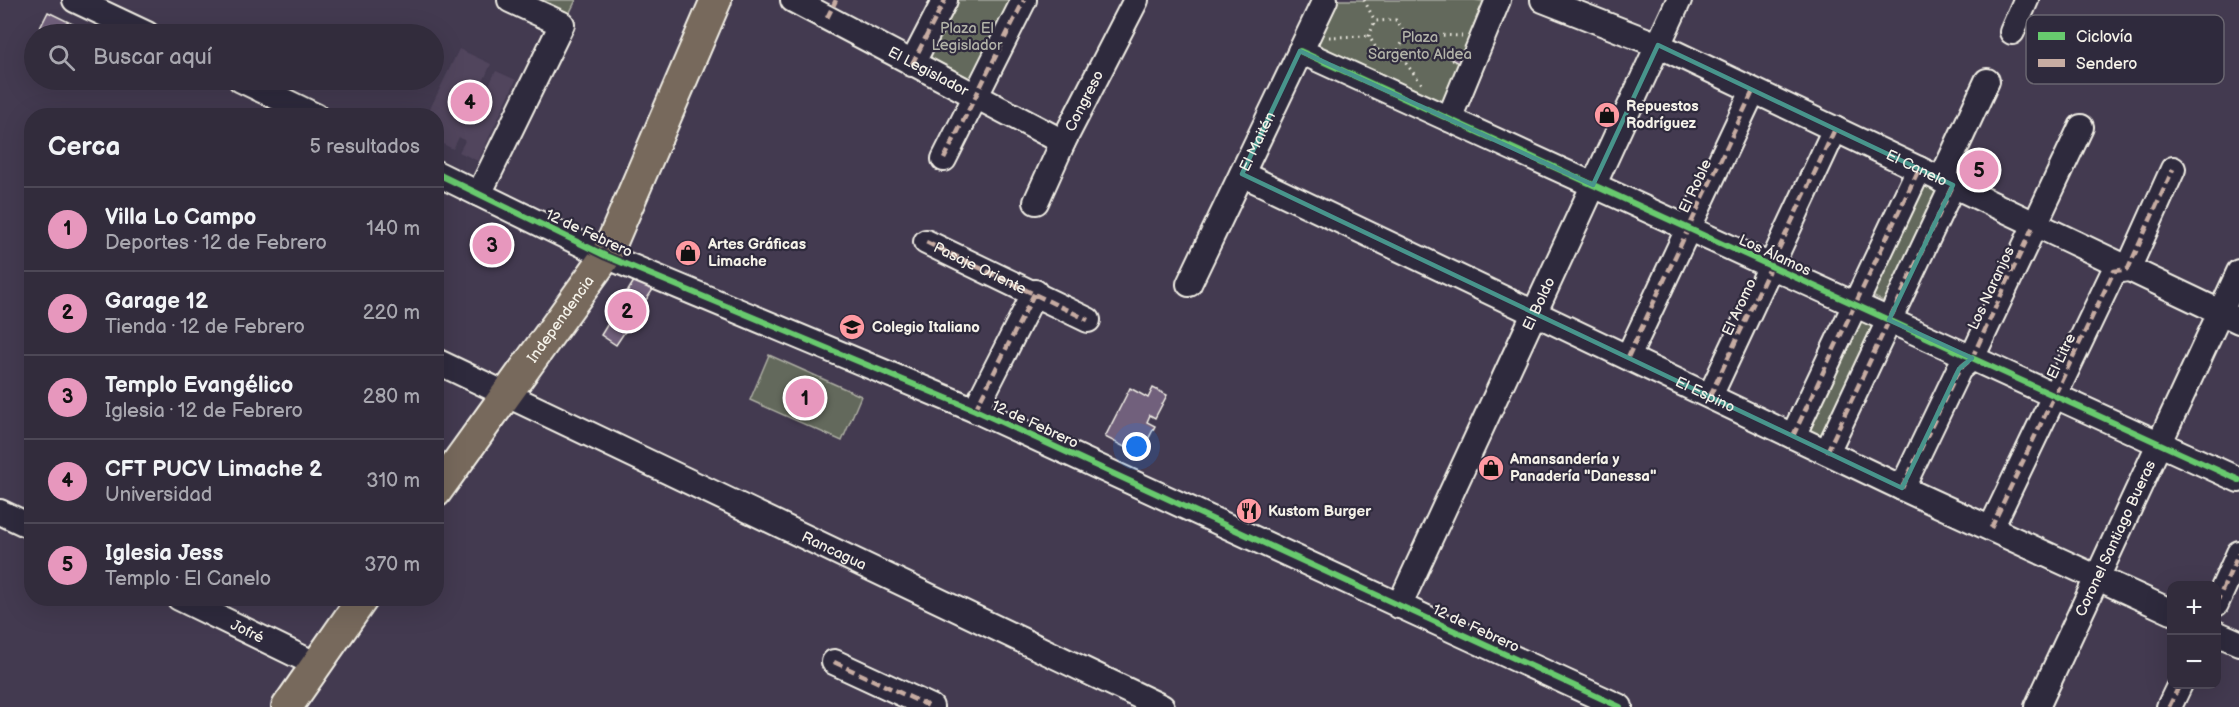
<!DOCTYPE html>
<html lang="es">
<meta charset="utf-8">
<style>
:root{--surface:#322c3c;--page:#3a3443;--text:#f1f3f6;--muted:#a8a7af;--line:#4d4856;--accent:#e797bd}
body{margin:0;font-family:"Balsamiq Sans",sans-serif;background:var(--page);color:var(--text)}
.controls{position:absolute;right:18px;bottom:18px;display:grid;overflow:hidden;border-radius:12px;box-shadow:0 6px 24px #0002}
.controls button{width:54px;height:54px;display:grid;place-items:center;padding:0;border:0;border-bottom:2px solid var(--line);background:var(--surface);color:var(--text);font:30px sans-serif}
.you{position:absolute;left:1137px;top:447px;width:21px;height:21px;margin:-15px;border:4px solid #fff;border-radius:50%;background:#1a73e8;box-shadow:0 0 0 9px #1a73e833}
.badge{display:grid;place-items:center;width:39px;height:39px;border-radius:50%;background:var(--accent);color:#111;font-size:20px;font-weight:700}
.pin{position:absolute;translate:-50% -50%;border:3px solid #fff;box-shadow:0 2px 6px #0006}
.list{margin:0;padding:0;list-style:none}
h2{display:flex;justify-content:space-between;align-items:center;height:78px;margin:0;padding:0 24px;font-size:26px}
h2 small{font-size:20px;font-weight:400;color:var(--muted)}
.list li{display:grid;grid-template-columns:39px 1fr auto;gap:18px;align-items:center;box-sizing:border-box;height:84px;padding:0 24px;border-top:2px solid var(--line)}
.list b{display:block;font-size:22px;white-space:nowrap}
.list p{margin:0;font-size:20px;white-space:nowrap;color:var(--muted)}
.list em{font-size:20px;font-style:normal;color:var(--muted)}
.icon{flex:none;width:33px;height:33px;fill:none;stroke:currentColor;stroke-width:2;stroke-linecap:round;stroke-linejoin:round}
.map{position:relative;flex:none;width:2239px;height:707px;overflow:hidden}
.search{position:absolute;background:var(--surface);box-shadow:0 6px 24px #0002;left:24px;top:24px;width:420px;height:66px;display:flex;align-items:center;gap:15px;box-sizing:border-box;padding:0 21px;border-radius:33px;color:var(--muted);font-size:22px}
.panel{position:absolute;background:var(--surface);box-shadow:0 6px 24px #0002;left:24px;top:108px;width:420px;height:498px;border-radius:24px}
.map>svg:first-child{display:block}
.built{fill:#51455d}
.green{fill:#63695c;stroke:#acada2;stroke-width:1.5}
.building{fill:#71607b;stroke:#f4f1e8;stroke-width:1.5}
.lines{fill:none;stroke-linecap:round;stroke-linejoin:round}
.minor-casing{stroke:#f4f1e8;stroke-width:28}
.major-casing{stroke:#f4f1e8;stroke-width:34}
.path{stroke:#f4f1e8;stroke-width:3;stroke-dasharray:1.5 4.5;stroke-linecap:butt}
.minor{stroke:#2f2a3d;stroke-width:24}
.major{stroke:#77695c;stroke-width:30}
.quiet{stroke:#c7aca2;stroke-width:4.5;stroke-dasharray:9 4.5;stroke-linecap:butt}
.cycleway-casing{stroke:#2f2a3d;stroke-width:10}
.cycleway{stroke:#67ca6e;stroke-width:6}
.marked{fill:none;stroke:#48958c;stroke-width:4.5;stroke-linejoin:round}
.labels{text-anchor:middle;stroke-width:4.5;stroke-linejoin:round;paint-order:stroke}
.park-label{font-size:15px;fill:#b3b4a9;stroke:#2f2a3d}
.street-label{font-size:15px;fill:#f4f1e8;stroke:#2f2a3d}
.poi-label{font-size:15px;font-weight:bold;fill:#f4f1e8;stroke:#2f2a3d;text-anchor:start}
.key{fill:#2f2a3d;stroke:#6a6670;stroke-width:1.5}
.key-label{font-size:16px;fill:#f4f1e8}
</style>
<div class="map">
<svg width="2239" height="707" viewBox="0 0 2239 707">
<rect width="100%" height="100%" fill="#433a50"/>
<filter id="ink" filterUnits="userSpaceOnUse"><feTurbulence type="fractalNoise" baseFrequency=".0167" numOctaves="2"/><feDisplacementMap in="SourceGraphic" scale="12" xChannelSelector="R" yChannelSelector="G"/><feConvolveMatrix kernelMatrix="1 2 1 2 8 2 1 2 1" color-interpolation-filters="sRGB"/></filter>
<g filter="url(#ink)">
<path class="built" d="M 459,49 L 491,64 L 482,84 L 488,87 L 496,71 L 516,80 L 478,161 L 459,152 L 465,141 L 459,137 L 453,149 L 437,141 L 436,116 L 427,115 Z"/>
<path class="green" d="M 520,0 L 576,0 L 565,22 Z
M 950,0 L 1020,0 L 979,83 L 928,56 Z
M 1332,0 L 1473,0 L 1482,1 L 1487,13 L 1447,99 L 1441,107 L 1322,51 L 1316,36 Z
M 1924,180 L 1950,192 L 1893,306 L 1868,294 Z
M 1854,315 L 1880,328 L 1825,441 L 1799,429 Z
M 769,355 L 861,396 L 842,441 L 750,400 Z"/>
<path class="building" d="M 48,12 L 77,26 L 73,34 L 37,34 Z
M 1452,53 L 1462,58 L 1460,64 L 1449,58 Z
M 634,281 L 654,288 L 616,345 L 601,335 Z
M 1130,388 L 1148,398 L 1153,388 L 1167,395 L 1155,418 L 1150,415 L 1147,422 L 1155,426 L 1140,455 L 1105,437 Z"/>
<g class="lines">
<g class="minor-casing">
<g id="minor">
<path d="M 75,0 L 147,34"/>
<path id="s1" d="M 793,0 L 1063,142"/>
<path id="s2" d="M 1543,0 L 1658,45 L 2239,321"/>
<path d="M 2012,32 L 2026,0"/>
<path d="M 1300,51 L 2239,480"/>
<path d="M 912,64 L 945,0"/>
<path d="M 241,80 L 316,116"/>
<path d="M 1449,119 L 1498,0"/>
<path d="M 944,159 L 1024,0"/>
<path d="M 436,173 L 606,256 L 975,410 L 1620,707"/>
<path id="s3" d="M 1242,174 L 1902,488 L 2172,612"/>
<path d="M 1941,180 L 1987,81"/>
<path d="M 479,194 L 562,24 L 510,0"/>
<path id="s4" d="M 1036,202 L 1063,142 L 1136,0"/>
<path id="s5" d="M 926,242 L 1088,320"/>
<path id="s6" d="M 1189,284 L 1325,0"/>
<path d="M 1628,357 L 1753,91"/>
<path id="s7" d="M 436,361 L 1162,707"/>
<path d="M 1710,396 L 1835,129"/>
<path d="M 975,410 L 1035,292"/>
<path d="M 1793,436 L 1919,169"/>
<path d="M 1827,452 L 1953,185"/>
<path d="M 1902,488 L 1959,369 L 1972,358 L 2081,127"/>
<path d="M 0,512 L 32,527"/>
<path d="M 1991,528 L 2114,271 L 2128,269 L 2173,169"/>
<path id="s8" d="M 179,598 L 317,665"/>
<path d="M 2216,604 L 2239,553"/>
<path id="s9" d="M 1399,606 L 1679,0"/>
<path d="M 2216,633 L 2239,643"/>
<path d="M 834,662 L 931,707"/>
<path id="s10" d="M 2037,707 L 2239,272"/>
<path d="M 2169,707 L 2180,684"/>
</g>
</g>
<g class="major-casing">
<g id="major">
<path id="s11" d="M 436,492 L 606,256 L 716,0"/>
<path d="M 287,707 L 363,598"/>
</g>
</g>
<path class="path" d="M 1364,0 L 1375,21
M 1407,34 L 1462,36
M 1329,37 L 1369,36
M 1397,52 L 1377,50 L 1369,36 L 1375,21 L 1396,20 L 1407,34 L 1397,52 L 1422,84"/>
<use href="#minor" class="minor"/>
<use href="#major" class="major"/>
<path class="quiet" d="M 827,18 L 836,0
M 912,64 L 945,0
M 944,159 L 1024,0
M 926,242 L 1088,320
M 1628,357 L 1753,91
M 1710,396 L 1835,129
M 975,410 L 1035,292
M 1793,436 L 1919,169
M 1827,452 L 1953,185
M 1902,488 L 1959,369 L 1972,358 L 2034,224
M 1991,528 L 2114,271 L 2128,269 L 2173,169
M 2216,604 L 2239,553
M 834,662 L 931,707
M 2169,707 L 2180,684"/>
<g class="cycleway-casing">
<path id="cycleway" d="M 1300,51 L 2239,480
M 436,173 L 606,256 L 975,410 L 1620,707"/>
</g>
<use href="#cycleway" class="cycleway"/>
</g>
</g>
<path class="marked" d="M 1658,45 L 1953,185 L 1889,320 L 1972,358 L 1959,369 L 1902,488 L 1242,174 L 1300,51 L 1593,185 Z"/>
<defs>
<g id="shop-disc" transform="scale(1.35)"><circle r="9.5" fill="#ff9aa2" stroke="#2f2a3d"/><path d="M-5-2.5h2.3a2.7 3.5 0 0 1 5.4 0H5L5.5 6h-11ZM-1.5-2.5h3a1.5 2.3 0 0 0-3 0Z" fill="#111"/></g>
<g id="school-disc" transform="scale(1.35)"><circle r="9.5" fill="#ff9aa2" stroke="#2f2a3d"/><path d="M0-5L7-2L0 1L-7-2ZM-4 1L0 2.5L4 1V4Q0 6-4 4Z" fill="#111"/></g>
<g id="restaurant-disc" transform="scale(1.35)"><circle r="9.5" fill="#ff9aa2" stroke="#2f2a3d"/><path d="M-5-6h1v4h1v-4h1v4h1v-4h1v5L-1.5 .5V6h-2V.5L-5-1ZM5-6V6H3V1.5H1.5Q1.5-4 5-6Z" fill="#111"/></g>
</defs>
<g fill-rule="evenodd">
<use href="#shop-disc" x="1607" y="115"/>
<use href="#shop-disc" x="688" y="253"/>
<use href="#school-disc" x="852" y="327"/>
<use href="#shop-disc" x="1491" y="468"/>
<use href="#restaurant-disc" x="1249" y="511"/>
</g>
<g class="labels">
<g class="park-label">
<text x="967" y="33">Plaza El<tspan x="967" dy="17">Legislador</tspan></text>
<text x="1420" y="42">Plaza<tspan x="1420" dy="17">Sargento Aldea</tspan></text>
</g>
<g class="street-label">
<text dy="5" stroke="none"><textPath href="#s1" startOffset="153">El Legislador</textPath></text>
<text dy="5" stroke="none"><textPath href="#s4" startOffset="112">Congreso</textPath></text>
<text dy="5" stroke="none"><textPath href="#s6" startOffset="158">El Maitén</textPath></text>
<text dy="5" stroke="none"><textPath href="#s2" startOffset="410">El Canelo</textPath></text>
<text transform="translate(1695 186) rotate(-65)" y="5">El Roble</text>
<text transform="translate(589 233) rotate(25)" y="5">12 de Febrero</text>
<text transform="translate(1775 255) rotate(25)" y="5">Los Álamos</text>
<text dy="5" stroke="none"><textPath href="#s5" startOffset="60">Pasaje Oriente</textPath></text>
<text transform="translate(1991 288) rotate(-65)" y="5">Los Naranjos</text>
<text dy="5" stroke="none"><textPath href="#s9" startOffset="333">El Boldo</textPath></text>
<text transform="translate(1739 307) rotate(-65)" y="5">El Aromo</text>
<text dy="5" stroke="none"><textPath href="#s11" startOffset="213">Independencia</textPath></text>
<text transform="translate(2061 356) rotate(-65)" y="5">El Litre</text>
<text dy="5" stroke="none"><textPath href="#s3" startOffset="513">El Espino</textPath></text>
<text transform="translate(1035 424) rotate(25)" y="5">12 de Febrero</text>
<text dy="5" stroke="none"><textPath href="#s10" startOffset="186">Coronel Santiago Bueras</textPath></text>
<text dy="5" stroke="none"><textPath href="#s7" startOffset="441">Rancagua</textPath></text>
<text transform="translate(1476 628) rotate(25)" y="5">12 de Febrero</text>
<text dy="5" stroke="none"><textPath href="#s8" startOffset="76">Jofré</textPath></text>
</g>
<g class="poi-label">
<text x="1626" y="111">Repuestos<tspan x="1626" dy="17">Rodríguez</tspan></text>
<text x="708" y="249">Artes Gráficas<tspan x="708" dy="17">Limache</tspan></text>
<text x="872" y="332">Colegio Italiano</text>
<text x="1510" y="464">Amansandería y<tspan x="1510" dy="17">Panadería "Danessa"</tspan></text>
<text x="1268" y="516">Kustom Burger</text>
</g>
</g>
<rect x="2026" y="15" width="198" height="69" rx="9" class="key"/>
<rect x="2038" y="32" width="27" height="8" fill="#67ca6e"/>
<rect x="2038" y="59" width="27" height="8" fill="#c7aca2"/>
<g class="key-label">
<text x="2076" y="42">Ciclovía</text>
<text x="2076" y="69">Sendero</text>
</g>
</svg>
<div class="controls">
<button>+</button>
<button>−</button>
</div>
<div class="you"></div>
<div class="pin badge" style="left:805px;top:398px">1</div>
<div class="pin badge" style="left:627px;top:311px">2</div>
<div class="pin badge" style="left:492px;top:245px">3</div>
<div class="pin badge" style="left:470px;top:102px">4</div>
<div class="pin badge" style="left:1979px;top:170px">5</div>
<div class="search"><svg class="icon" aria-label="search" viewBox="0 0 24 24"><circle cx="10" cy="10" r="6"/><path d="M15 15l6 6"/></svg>Buscar aquí</div>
<section class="panel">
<h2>Cerca<small>5 resultados</small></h2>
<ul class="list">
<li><span class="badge">1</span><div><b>Villa Lo Campo</b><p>Deportes · 12 de Febrero</p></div><em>140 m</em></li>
<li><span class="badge">2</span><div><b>Garage 12</b><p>Tienda · 12 de Febrero</p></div><em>220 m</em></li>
<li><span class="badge">3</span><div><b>Templo Evangélico</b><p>Iglesia · 12 de Febrero</p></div><em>280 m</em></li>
<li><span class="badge">4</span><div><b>CFT PUCV Limache 2</b><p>Universidad</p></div><em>310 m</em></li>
<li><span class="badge">5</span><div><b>Iglesia Jess</b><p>Templo · El Canelo</p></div><em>370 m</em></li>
</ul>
</section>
</div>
